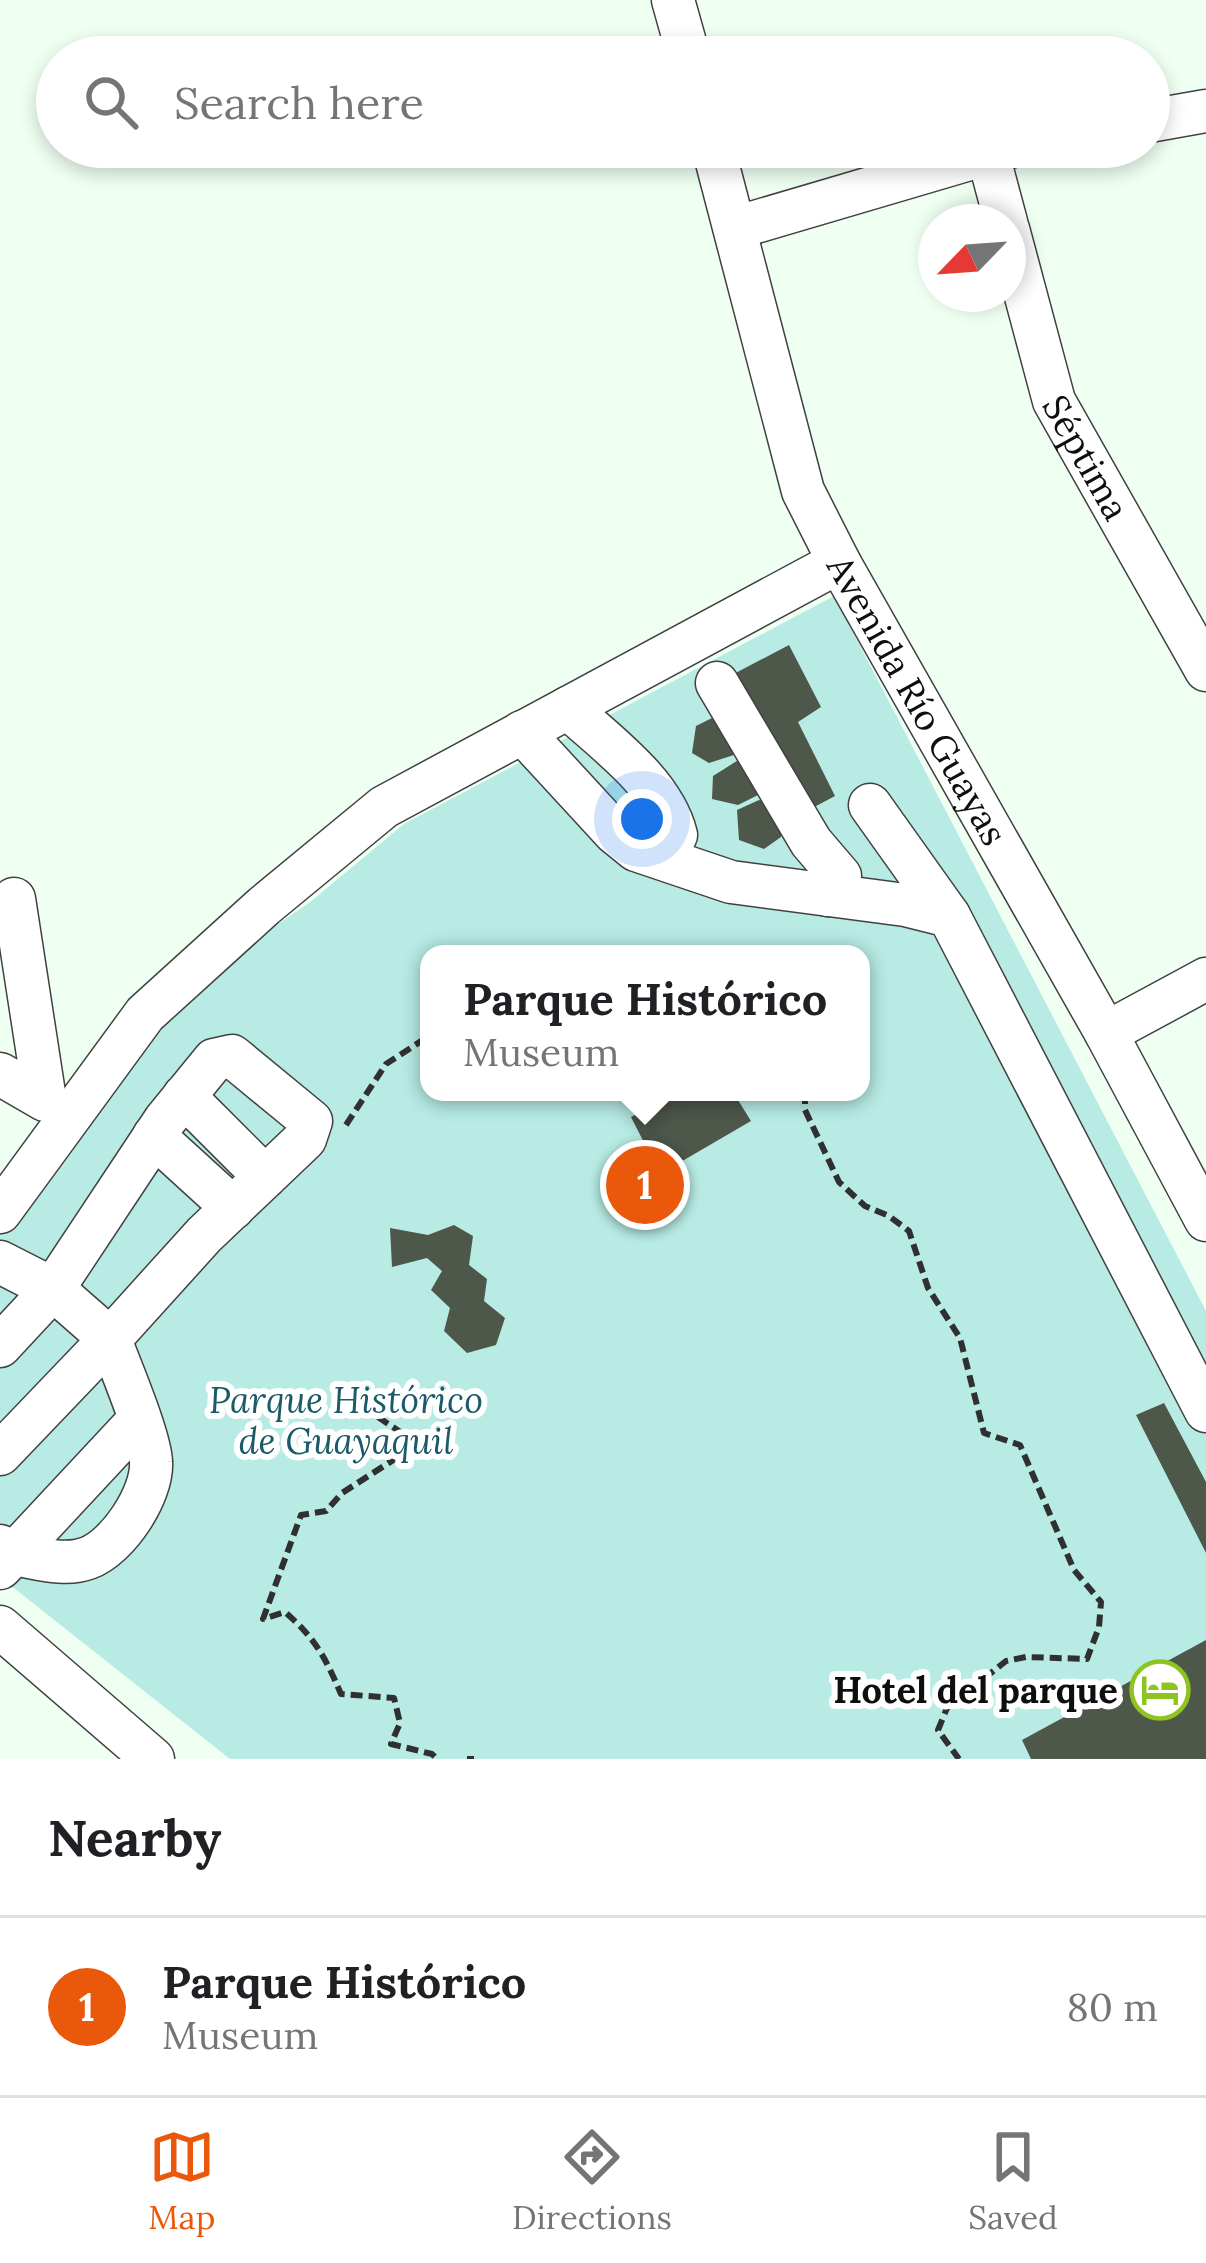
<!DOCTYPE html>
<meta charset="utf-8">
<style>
:root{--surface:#fff;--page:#f6f6f6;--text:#202124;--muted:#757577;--line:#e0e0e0;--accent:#ea580c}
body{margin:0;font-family:Lora,serif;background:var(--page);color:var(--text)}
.compass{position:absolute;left:918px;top:204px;width:108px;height:108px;border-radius:50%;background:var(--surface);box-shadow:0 6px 18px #0003;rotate:245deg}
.you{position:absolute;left:642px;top:819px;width:42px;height:42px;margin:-30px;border:9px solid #fff;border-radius:50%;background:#1a73e8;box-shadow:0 0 0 18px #1a73e833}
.badge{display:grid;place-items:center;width:78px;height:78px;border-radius:50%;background:var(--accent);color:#fff;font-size:39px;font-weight:700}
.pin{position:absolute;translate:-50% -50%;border:6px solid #fff;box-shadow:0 3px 12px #0006}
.popup{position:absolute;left:420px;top:945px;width:450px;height:156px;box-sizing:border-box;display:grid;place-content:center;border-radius:24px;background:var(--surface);filter:drop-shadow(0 3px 9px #0005);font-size:39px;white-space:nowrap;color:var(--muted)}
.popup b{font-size:45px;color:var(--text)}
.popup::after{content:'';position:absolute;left:50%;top:100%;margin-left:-24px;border:24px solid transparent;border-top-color:var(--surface)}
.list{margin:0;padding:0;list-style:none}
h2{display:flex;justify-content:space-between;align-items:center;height:156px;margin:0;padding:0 48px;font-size:51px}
h2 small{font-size:39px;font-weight:400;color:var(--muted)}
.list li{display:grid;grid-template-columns:78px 1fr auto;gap:36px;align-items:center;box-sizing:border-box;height:180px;padding:0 48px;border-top:3px solid var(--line)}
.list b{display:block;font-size:45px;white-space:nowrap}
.list p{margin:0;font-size:39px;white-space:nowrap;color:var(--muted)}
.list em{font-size:39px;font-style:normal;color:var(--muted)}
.icon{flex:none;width:66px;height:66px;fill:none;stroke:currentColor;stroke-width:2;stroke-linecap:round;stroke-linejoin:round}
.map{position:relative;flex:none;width:1206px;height:1759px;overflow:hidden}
.search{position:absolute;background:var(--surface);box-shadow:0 6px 18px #0003;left:36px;right:36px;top:36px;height:132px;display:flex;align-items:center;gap:30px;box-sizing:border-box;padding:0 42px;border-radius:66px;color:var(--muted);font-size:45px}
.sheet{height:336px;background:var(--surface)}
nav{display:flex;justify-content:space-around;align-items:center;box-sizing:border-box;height:168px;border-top:3px solid var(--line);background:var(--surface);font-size:33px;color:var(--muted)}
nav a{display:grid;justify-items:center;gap:6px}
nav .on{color:var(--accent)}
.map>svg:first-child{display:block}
.green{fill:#b7ebe4;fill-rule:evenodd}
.building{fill:#4d574a}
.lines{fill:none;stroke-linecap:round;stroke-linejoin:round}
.minor-casing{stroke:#414141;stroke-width:45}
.path{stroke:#303030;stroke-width:6;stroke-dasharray:12 6;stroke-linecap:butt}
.minor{stroke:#fff;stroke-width:42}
.labels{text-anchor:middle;stroke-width:12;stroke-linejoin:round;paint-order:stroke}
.street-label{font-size:36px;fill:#0e0e0e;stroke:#fff}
.park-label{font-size:36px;font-style:italic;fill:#1b5b68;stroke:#fff}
.poi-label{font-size:36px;font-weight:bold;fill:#0e0e0e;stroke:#fff;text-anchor:end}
</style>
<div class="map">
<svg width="1206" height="1759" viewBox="0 0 1206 1759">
<rect width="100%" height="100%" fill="#effff2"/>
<path class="green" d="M 834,596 L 1206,1311 L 1206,1759 L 230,1759 L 0,1577 L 0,1228 L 145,1014 L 309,903 L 404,824 ZM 429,954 L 861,954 L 861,1092 L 429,1092 Z"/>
<path class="building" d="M 789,645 L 821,707 L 798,722 L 835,796 L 801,814 L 728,677 Z
M 716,716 L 737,754 L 709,763 L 692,753 L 696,726 Z
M 740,759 L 760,794 L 738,805 L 712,799 L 713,776 Z
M 759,800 L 783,809 L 781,837 L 764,849 L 739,840 L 737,810 Z
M 680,1092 L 733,1092 L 751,1121 L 660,1174 L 631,1117 Z
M 454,1225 L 473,1236 L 469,1265 L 487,1279 L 484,1301 L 505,1318 L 496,1345 L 467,1353 L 444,1331 L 450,1308 L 431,1290 L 442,1271 L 427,1258 L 392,1267 L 390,1228 L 428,1235 Z
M 1164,1403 L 1206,1482 L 1206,1553 L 1136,1415 Z
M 1206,1640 L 1206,1759 L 1031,1759 L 1022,1740 Z"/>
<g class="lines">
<g class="minor-casing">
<g id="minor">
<path d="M 673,0 L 689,57"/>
<path d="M 1149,121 L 1206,111"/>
<path id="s1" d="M 713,147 L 803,491 L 839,562 L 1106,1033 L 1206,1220"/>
<path d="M 987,151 L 1006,222"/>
<path d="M 735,228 L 1010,147"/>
<path id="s2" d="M 1008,229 L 1054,401 L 1206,670"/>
<path d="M 717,683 L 811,842 L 840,876 L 828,895"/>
<path d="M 568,708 C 606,743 663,783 676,835 L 664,859"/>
<path d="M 522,732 L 615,833 L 636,850 L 731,882 L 905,905 L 949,916 L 1206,1411"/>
<path d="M 870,805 L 949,916"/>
<path d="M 1106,1033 L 1206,979"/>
<path d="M 0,1074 L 45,1100 L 14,899"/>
<path d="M 184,1096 L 265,1177"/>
<path d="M 154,1136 L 233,1208"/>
<path d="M 0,1212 L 145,1014 L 264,906 L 384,807 L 839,562"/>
<path d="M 0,1262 L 53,1289 L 165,1120 L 214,1060 L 232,1056 L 311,1121 L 305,1139 L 204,1235 L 110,1339 C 120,1367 150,1436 151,1462 C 153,1494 118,1547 88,1558 C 65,1567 38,1558 14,1554 L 0,1568"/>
<path d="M 0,1346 L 53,1289 L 110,1339 L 0,1454"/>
<path d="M 0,1546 L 14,1554 L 138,1421"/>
<path d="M 0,1627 L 153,1759"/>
</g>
</g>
<path class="path" d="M 805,1092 L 805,1110 L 839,1182 L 865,1206 L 889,1216 L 909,1231 L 928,1288 L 960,1338 L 984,1433 L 1020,1445 L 1074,1570 L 1101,1602 L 1099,1627 L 1087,1659 L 1026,1657 L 1006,1661 L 947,1708 L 938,1730 L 959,1759
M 346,1125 L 386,1064 L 429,1036
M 378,1417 L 418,1444 L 342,1493 L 326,1511 L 301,1515 L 263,1619 L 285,1612 C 316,1639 325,1657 341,1694 L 394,1698 L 400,1723 L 391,1744 L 432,1754 L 437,1759
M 467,1759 L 474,1759"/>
<use href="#minor" class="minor"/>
</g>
<defs>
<g id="hotel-ring" transform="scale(3)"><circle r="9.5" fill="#fff" stroke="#8dc420" stroke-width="1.5"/><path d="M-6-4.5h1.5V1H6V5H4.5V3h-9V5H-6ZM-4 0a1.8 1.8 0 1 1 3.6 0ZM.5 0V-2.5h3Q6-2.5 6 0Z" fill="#8dc420"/></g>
</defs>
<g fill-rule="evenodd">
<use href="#hotel-ring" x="1160" y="1690"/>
</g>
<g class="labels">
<g class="street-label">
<text dy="13" stroke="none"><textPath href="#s2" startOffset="243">Séptima</textPath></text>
<text dy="13" stroke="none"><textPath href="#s1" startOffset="594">Avenida Río Guayas</textPath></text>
</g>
<g class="park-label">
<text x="346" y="1413">Parque Histórico<tspan x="346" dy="41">de Guayaquil</tspan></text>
</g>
<g class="poi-label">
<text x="1118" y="1703">Hotel del parque</text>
</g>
</g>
</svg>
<svg class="compass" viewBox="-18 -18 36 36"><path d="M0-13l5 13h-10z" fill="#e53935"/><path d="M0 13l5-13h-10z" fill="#757577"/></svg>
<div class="you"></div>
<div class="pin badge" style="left:645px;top:1185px">1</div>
<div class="popup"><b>Parque Histórico</b>Museum</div>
<div class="search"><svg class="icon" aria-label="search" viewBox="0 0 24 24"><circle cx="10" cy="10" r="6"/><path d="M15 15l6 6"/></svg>Search here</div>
</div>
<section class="sheet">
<h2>Nearby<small></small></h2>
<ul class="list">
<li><span class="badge">1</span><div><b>Parque Histórico</b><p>Museum</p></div><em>80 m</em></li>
</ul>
</section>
<nav>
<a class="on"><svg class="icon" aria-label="map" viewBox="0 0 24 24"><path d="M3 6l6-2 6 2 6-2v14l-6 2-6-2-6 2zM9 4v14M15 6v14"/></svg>Map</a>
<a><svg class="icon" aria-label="directions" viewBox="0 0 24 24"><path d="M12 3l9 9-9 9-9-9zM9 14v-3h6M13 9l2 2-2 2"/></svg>Directions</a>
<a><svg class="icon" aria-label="saved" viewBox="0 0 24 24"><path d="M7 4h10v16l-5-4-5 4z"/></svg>Saved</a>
</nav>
